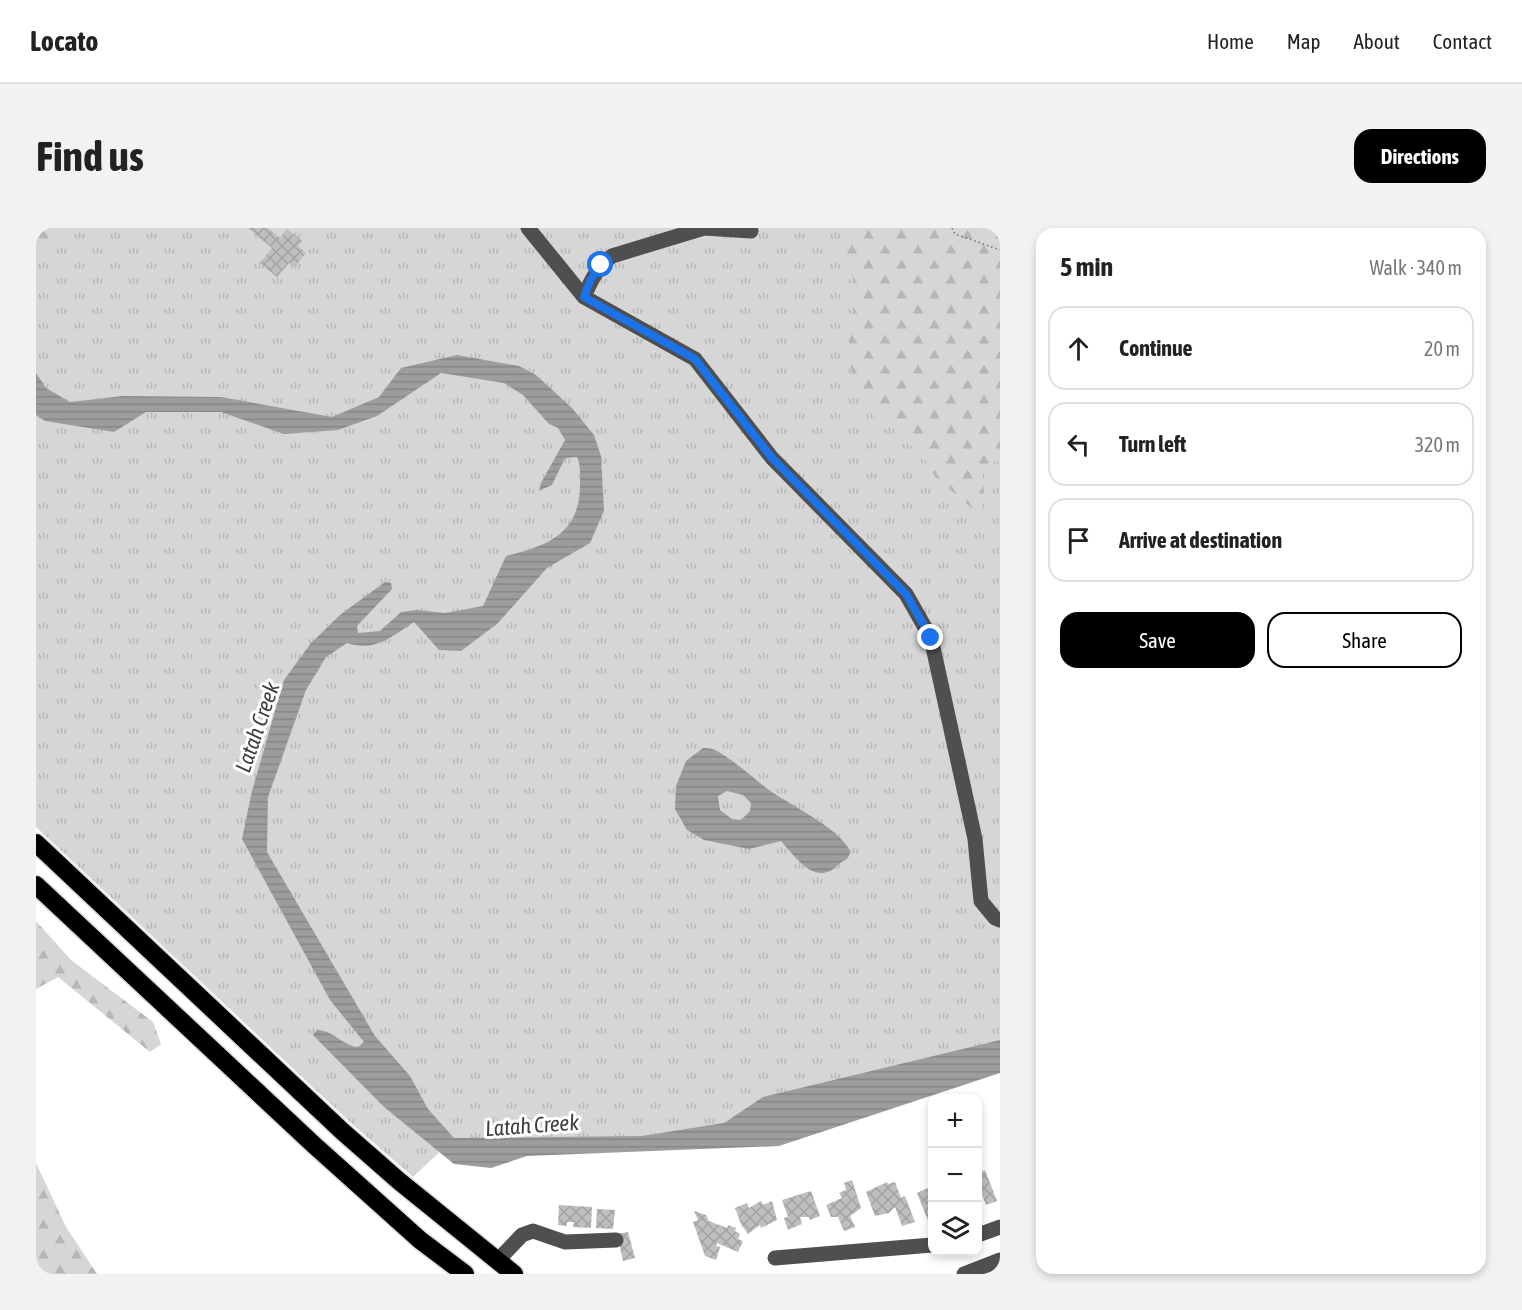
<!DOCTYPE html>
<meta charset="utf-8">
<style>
:root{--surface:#fff;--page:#f2f2f2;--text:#222;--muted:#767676;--line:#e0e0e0;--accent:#000}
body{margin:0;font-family:"Asap Condensed",sans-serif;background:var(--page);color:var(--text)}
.controls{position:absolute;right:18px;bottom:18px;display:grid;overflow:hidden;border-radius:12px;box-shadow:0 3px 9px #0003}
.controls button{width:54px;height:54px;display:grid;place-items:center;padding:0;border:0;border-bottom:2px solid var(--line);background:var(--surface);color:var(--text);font:30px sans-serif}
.stop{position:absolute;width:18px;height:18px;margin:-14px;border:4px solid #1a73e8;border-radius:50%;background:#fff}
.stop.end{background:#1a73e8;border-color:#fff;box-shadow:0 2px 6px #0008}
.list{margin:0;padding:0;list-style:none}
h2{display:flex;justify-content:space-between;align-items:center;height:78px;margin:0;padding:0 24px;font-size:26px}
h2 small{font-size:20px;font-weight:400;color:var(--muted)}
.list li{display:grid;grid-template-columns:39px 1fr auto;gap:18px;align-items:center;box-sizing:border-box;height:84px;margin:0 12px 12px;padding:0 12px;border:2px solid var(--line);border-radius:18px}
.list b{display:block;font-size:22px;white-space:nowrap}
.list em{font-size:20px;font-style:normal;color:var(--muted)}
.actions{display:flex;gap:12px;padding:18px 24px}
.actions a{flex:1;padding:14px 0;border:2px solid var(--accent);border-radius:18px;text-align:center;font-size:21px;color:var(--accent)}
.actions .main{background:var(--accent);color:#fff}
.icon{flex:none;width:33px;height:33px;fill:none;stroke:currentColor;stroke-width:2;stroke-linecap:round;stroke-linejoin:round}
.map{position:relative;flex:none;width:964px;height:1046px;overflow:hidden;border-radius:18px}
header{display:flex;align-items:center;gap:36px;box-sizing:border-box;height:84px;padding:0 30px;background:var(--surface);border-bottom:2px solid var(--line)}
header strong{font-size:28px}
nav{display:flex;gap:33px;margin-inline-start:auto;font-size:21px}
.intro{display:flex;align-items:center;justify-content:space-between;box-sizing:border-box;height:144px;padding:0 36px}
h1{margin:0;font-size:42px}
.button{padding:15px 27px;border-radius:18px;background:var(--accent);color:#fff;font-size:21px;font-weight:700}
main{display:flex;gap:36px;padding:0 36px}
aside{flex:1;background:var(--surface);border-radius:18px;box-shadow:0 3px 9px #0003}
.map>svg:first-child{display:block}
.grass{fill:url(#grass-tufts)}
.forest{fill:url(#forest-firs)}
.water{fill:url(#water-rules);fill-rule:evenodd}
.building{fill:url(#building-cross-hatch)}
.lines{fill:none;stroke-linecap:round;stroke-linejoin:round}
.highway-casing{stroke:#dbdbdb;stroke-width:21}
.path{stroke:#717171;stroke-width:1.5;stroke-dasharray:1.5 3;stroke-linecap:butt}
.minor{stroke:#4f4f4f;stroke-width:15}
.highway{stroke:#000;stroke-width:18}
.route{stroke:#1a73e8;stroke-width:8}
.labels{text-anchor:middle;stroke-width:6;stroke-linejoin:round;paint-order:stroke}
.water-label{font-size:22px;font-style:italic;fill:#3e3e3e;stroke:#fff}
</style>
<header>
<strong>Locato</strong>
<nav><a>Home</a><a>Map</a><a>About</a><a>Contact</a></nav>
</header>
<div class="intro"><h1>Find us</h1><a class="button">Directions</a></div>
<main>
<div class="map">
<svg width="964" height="1046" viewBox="0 0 964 1046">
<defs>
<pattern id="grass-tufts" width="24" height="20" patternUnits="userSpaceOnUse" patternTransform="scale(1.5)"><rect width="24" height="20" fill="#d6d6d6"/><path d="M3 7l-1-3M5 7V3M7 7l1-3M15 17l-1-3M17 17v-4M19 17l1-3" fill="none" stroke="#b6b6b6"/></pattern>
<pattern id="forest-firs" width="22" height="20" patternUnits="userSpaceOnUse" patternTransform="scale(1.5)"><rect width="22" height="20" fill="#d6d6d6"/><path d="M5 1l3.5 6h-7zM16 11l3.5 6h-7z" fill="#b6b6b6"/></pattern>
<pattern id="water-rules" width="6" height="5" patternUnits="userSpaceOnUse" patternTransform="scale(1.5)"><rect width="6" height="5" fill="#9d9d9d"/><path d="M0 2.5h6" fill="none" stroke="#858585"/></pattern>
<pattern id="building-cross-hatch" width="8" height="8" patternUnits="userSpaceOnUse" patternTransform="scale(1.5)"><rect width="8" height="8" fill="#bfbfbf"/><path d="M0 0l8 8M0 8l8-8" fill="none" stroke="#a2a2a2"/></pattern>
</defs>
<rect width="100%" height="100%" fill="#fff"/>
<path class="grass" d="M 0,0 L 964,0 L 964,830 L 689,906 L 411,917 L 377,949 L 316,896 L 0,599 Z"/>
<path class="forest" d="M 0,0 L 21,0 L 13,30 L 0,33 Z
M 806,0 L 964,0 L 964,233 L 946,237 L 948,266 L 946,289 L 899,249 L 886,226 L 872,216 L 864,199 L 856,194 L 842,193 L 820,167 L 812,123 L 821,61 L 810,32 Z
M 0,693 L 35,732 L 117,794 L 125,816 L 114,824 L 22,749 L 0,761 Z
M 0,935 L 30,999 L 61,1046 L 0,1046 Z"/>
<path class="water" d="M 421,127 L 483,138 L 500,147 L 536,180 L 558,207 L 565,228 L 568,283 L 554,315 L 511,340 L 461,396 L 425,423 L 403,422 L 378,394 C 355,409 340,424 311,415 L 290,429 L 270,462 L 232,569 L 231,624 L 339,808 L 374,848 L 392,881 L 418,910 L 606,908 L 688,895 L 727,869 L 964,812 L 964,845 L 743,918 L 491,928 L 455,940 L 418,936 L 348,879 L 277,807 L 281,802 C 297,802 307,818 322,819 L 328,814 L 294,772 L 206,611 L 216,563 L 248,452 L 275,415 L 304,387 L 349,354 L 355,355 L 356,361 L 321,398 L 322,405 L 344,403 L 365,384 L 381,382 L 409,385 L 447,378 L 470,328 C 511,318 544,306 544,257 C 544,247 545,238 541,229 L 529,230 L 516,257 L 503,263 L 505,255 L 529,212 L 522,200 L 513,196 L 487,167 L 468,155 L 405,145 L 341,188 L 302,202 L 248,206 L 185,184 L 110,184 L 78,204 L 9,193 L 0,187 L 0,145 L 10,160 L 34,174 L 87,168 L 185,169 L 296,189 L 343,169 L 365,140 Z
M 667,520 C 671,520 676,520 681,523 C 698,533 713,546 729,559 C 751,576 803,599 814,623 C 813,633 808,631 802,637 C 780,659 761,631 745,613 L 713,621 L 668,612 L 651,602 L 639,581 L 640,558 L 650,533 ZM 691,563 L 707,567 L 715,575 L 714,583 L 705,592 L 696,591 L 684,582 L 682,568 Z"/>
<path class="building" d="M 212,0 L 232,0 L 244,10 L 251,1 L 266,13 L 262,18 L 270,25 L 259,39 L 253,35 L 241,49 L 224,35 L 236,20 Z
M 949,942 L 961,973 L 950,977 L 945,964 L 942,965 L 942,945 Z
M 816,952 L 825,980 L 814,988 L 819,999 L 808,1003 L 802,989 L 795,989 L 790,977 L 806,970 L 803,965 L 810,962 L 808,955 Z
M 851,954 L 852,956 L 859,954 L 865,970 L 869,968 L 879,994 L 866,998 L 859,979 L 853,985 L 839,988 L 830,964 Z
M 896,958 L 896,994 L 893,995 L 881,965 Z
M 775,963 L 784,988 L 774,992 L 773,989 L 764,989 L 766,996 L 752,1002 L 748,990 L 752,989 L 746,972 Z
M 725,973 L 727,977 L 736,973 L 741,992 L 725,1000 L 724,997 L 712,1006 L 705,996 L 699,980 L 711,975 L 713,980 Z
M 523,977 L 556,979 L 555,1000 L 537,999 L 538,994 L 531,994 L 531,998 L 522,997 Z
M 561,981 L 579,982 L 577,1001 L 560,1000 Z
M 658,983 L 670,987 L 673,993 L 691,1000 L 692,997 L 700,1000 L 699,1003 L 704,1006 L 702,1011 L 707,1013 L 702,1024 L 681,1015 L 680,1018 L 684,1019 L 680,1032 L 669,1028 L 657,994 L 662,992 Z
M 592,1004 L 599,1030 L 587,1033 L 581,1006 Z"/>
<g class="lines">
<g class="highway-casing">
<path id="highway" d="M 0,615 L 306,903 L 363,953 L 478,1046
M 0,657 L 278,917 L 384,1012 L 429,1046"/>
</g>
<path class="path" d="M 916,0 L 919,6 L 964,22"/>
<path class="minor" d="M 492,0 L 548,69 L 659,131 L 736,230 L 870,366 L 895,410 L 939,611 L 945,673 L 959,690 L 964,692
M 548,69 C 555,52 561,40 576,28 L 668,0 L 715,3
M 942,1007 L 964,999
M 739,1030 L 896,1017
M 461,1033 L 486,1007 L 497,1003 L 529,1014 L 580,1012
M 928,1046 L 964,1032"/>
<use href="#highway" class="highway"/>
</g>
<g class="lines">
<path class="route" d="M 565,37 L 555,51 L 548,69 L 659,131 L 736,230 L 870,366 L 895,410"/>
</g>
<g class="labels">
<g class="water-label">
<text transform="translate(221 499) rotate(-71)" y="8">Latah Creek</text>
<text transform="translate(496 897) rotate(-4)" y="8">Latah Creek</text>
</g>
</g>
</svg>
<div class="controls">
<button>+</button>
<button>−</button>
<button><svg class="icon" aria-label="layers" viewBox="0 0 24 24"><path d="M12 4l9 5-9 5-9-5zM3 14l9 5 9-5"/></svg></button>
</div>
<div class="stop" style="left:565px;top:37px"></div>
<div class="stop end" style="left:895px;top:410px"></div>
</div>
<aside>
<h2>5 min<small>Walk · 340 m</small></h2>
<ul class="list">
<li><svg class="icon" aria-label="ahead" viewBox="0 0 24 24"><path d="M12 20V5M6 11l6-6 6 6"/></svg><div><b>Continue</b></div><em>20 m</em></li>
<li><svg class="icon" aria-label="left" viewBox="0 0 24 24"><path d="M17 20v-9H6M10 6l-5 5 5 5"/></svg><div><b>Turn left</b></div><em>320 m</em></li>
<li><svg class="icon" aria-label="arrive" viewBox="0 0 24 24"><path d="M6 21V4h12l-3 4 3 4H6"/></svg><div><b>Arrive at destination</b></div></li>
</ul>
<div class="actions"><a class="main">Save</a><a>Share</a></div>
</aside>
</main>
